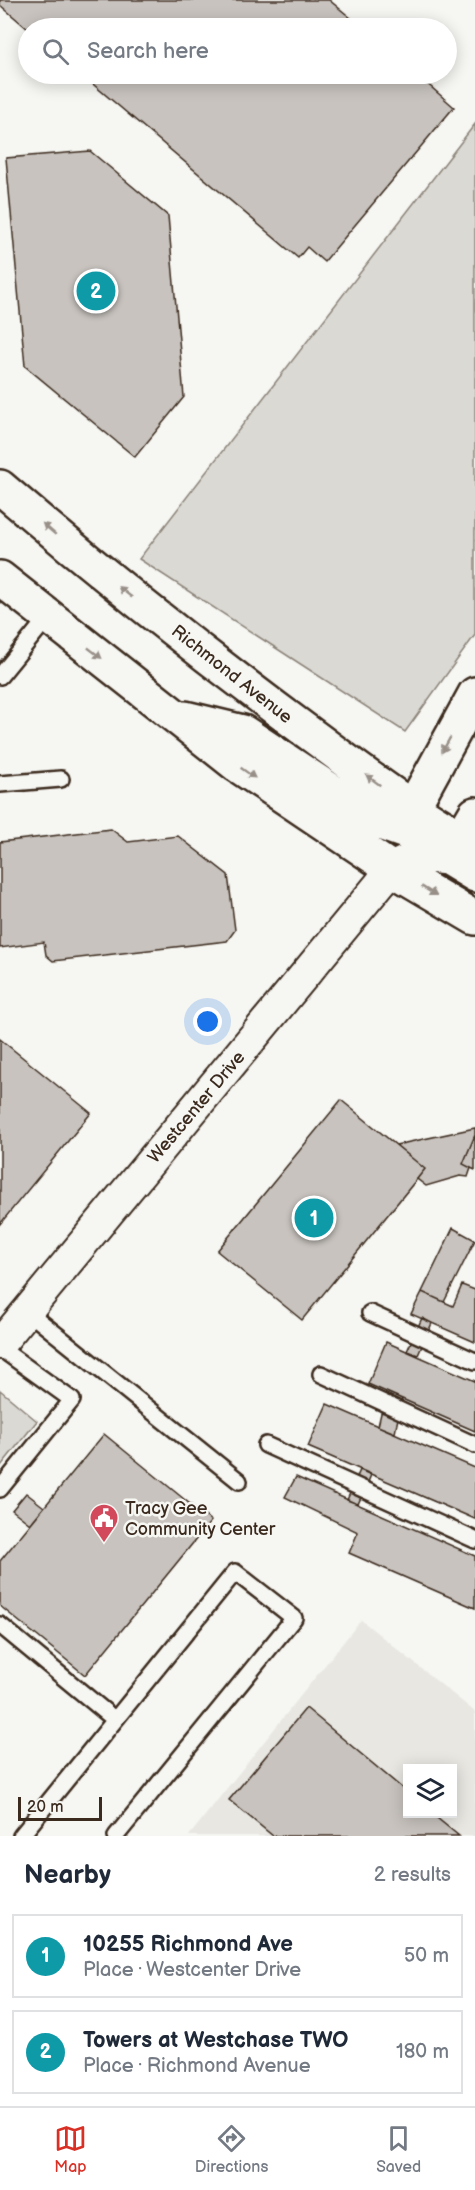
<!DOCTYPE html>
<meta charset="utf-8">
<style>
:root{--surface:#fff;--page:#f2f2f3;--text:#1f2937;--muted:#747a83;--line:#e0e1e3;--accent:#d93025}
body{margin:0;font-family:"Balsamiq Sans",sans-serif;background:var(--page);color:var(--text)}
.controls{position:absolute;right:18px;bottom:18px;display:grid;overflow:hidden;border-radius:0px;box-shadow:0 3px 15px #0003}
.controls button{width:54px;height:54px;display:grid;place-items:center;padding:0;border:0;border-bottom:2px solid var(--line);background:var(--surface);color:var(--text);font:30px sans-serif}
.scale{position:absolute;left:18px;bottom:15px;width:84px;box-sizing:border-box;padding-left:6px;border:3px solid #3b2a1e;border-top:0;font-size:16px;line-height:21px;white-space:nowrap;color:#3b2a1e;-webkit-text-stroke:4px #f6f6f2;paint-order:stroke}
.you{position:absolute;left:208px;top:1022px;width:21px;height:21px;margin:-15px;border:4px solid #fff;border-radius:50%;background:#1a73e8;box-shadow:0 0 0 9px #1a73e833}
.badge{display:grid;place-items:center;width:39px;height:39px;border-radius:50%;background:var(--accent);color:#fff;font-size:20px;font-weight:700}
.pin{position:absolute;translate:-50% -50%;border:3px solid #fff;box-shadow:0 2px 6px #0006}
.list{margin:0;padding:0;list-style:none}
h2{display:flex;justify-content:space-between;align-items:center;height:78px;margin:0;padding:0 24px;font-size:26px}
h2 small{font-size:20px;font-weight:400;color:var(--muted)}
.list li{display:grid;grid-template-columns:39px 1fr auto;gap:18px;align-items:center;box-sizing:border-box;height:84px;margin:0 12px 12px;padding:0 12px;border:2px solid var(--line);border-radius:0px}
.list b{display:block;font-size:22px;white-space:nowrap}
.list p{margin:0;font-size:20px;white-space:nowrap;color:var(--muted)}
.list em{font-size:20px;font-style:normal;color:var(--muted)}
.icon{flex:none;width:33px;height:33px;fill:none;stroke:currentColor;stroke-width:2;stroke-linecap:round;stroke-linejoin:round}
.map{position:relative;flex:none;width:475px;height:1836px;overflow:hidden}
.search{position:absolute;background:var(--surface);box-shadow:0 3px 15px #0003;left:18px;right:18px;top:18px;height:66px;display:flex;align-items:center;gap:15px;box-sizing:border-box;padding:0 21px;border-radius:33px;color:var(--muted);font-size:22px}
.sheet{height:270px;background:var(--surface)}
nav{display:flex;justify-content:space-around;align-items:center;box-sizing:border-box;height:84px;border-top:2px solid var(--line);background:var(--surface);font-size:16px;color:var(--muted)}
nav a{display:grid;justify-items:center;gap:3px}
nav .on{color:var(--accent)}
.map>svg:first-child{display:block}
.built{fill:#e8e7e2;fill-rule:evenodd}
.green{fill:#dad9d3;stroke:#8a8278;stroke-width:1.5}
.building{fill:#c8c3be;stroke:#3b2a1e;stroke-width:1.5}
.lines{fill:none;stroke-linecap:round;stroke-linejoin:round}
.lane-casing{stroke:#3b2a1e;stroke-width:20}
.street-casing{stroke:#3b2a1e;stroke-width:34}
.secondary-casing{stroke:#3b2a1e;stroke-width:38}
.lane{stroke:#f6f6f2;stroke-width:15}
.street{stroke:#f6f6f2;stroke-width:30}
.secondary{stroke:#f6f6f2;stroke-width:33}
.oneway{fill:#989088}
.labels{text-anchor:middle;stroke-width:5;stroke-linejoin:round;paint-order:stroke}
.street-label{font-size:18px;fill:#3b2a1e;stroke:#f6f6f2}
.poi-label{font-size:18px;fill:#3b2a1e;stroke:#f6f6f2;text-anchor:start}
</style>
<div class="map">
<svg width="475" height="1836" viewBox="0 0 475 1836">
<rect width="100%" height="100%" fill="#f6f6f2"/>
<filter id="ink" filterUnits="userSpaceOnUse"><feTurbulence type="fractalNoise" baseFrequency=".0167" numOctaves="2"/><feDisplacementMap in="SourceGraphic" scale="12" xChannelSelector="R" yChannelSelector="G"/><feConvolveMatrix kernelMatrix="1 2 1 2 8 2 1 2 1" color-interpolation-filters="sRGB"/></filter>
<g filter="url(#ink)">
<path class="built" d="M 361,1620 L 475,1712 L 475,1836 L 189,1836 ZM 408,1768 L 452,1768 L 452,1814 L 408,1814 Z"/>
<path class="green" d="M 475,124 L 475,635 L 405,732 L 139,559 Z
M 0,1390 L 37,1421 L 0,1467 Z"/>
<path class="building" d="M 0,0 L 329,0 L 363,28 L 28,29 L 0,5 Z
M 81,74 L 416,74 L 454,107 L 324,262 L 307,247 L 298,258 Z
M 90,151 L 168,216 L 184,397 L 135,457 L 25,366 L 6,158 Z
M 111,829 L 128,842 L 178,836 L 228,875 L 235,930 L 227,941 L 53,961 L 46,955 L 44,942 L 0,948 L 0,842 Z
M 0,1039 L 91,1113 L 0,1224 Z
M 341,1100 L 396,1145 L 475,1128 L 475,1170 L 471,1168 L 468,1177 L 460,1176 L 426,1186 L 417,1179 L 302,1320 L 217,1251 Z
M 341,1100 L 425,1169 L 302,1320 L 217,1251 Z
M 475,1128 L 475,1135 L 463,1164 L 471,1168 L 468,1177 L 460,1176 L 426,1186 L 417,1179 L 425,1169 L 396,1145 Z
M 475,1135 L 475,1170 L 463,1164 Z
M 453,1228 L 475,1240 L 444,1302 L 422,1292 Z
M 462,1285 L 475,1290 L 475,1342 L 411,1314 L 422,1292 L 453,1306 Z
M 422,1318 L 432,1323 L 418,1355 L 407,1351 Z
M 386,1342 L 475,1381 L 475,1431 L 368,1384 Z
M 386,1392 L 402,1399 L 395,1433 L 378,1426 Z
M 327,1404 L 475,1468 L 475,1519 L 308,1447 Z
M 104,1434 L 211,1521 L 85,1675 L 0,1606 L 0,1561 Z
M 360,1470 L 371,1475 L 358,1504 L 347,1500 Z
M 296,1477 L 475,1556 L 475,1608 L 349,1553 L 358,1532 L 285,1497 Z
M 26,1493 L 44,1507 L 30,1524 L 12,1510 Z
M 306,1708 L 408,1793 L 408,1814 L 432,1814 L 459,1836 L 273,1836 L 229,1800 Z"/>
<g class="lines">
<g class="lane-casing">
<path id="lane" d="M 0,676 L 48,617
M 0,784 L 61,779
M 27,1311 L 239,1481
M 370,1313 L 475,1361
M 0,1348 L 72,1400 L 0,1489
M 321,1374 L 475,1445
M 266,1445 L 475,1540
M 0,1625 L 114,1719
M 21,1836 L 235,1572 L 294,1618 L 116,1836"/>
</g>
<g class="street-casing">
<path id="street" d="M 0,1344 L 392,869"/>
</g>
<g class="secondary-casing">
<path id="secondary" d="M 0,487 C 98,571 198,651 302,728 C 358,769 413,812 475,845
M 0,578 L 237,765 L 392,869 L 475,918
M 185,718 L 243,732 L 380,823 L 408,833 L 461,838 L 475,814
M 412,809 L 475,694
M 392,869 L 421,855 L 447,858 L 475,875"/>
</g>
<use href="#lane" class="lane"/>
<use href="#street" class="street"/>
<use href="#secondary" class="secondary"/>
</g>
<defs><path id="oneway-solid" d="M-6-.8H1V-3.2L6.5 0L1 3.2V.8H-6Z" transform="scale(1.5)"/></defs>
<g class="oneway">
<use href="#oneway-solid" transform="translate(49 529) rotate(-139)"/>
<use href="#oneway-solid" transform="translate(125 592) rotate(-142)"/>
<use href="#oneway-solid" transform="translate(95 653) rotate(38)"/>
<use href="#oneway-solid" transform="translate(446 745) rotate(119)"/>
<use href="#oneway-solid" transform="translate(248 773) rotate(35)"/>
<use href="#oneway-solid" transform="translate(373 780) rotate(-144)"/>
<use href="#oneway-solid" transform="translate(429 891) rotate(31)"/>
</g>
</g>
<defs>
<g id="civic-pin" transform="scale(1.5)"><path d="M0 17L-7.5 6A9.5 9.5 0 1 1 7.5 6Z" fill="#d1495b" stroke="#f6f6f2"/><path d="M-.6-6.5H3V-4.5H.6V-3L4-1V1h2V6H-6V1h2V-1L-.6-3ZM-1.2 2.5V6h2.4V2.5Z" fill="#fff"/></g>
</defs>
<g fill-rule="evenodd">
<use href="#civic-pin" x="104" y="1518"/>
</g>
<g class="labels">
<g class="street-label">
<text transform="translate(232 674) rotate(38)" y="6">Richmond Avenue</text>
<text transform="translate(196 1107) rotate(-50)" y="6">Westcenter Drive</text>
</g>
<g class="poi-label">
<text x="125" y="1514">Tracy Gee<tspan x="125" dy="21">Community Center</tspan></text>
</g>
</g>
</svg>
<div class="controls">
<button><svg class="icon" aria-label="layers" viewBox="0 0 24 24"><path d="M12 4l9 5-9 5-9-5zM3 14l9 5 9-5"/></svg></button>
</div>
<div class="scale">20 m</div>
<div class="you"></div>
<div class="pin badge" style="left:314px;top:1218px;background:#0f9aa8">1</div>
<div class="pin badge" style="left:96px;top:291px;background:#0f9aa8">2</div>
<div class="search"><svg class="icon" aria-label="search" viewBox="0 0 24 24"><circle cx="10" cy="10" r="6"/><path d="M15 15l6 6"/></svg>Search here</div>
</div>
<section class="sheet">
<h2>Nearby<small>2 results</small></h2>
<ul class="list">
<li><span class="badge" style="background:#0f9aa8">1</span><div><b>10255 Richmond Ave</b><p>Place · Westcenter Drive</p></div><em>50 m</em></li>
<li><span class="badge" style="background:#0f9aa8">2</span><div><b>Towers at Westchase TWO</b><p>Place · Richmond Avenue</p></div><em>180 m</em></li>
</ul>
</section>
<nav>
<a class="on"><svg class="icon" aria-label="map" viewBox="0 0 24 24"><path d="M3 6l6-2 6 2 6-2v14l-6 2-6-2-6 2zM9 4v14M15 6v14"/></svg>Map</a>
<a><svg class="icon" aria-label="directions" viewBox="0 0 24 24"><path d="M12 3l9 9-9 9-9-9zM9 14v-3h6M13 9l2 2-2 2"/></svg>Directions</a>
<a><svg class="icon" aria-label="saved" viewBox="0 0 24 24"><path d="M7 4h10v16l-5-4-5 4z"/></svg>Saved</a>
</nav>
